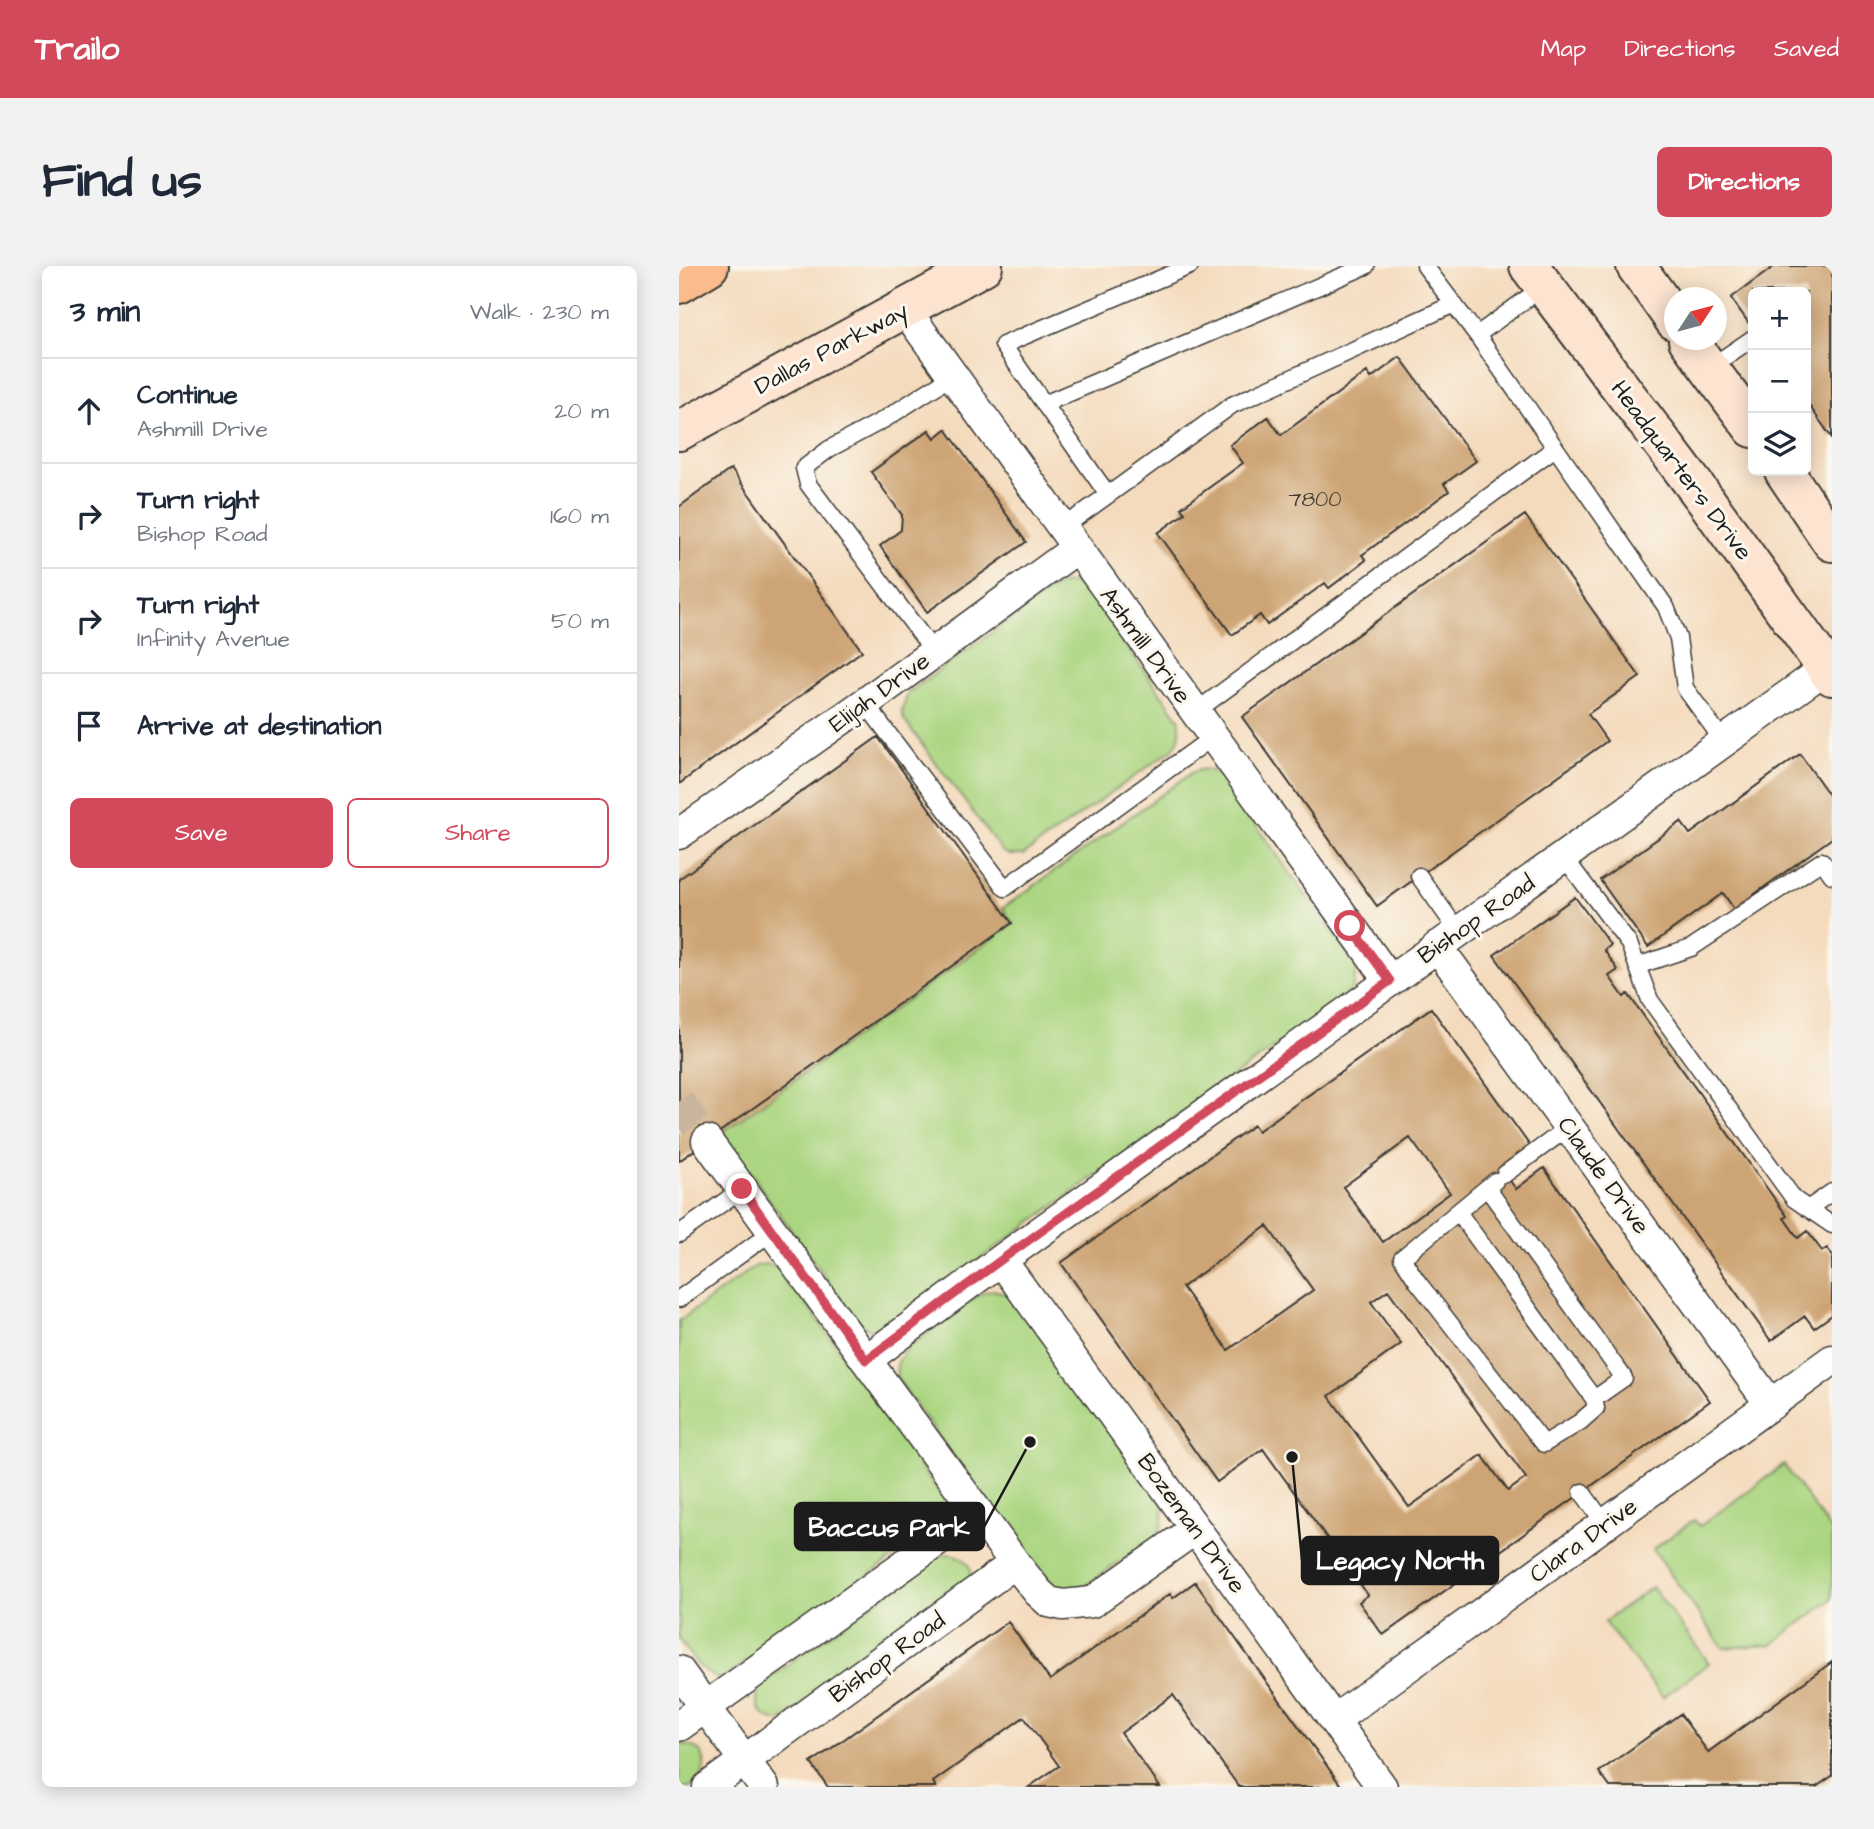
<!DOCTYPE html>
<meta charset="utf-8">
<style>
:root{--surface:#fff;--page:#f2f2f3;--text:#1f2937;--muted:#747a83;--line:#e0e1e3;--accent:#d1495b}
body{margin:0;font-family:"Architects Daughter",sans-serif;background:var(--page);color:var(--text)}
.controls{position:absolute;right:21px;top:21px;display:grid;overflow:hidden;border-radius:10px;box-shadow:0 4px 18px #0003}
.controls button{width:63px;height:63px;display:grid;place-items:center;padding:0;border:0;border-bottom:2px solid var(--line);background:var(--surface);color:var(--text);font:35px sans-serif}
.compass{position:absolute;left:985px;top:21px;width:63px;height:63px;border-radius:50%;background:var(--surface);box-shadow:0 4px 18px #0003;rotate:54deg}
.stop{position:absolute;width:21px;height:21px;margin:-16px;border:5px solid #d1495b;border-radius:50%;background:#fff}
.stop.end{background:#d1495b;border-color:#fff;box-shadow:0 2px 7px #0008}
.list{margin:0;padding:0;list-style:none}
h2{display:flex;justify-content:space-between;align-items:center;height:91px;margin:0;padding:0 28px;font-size:30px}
h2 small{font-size:23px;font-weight:400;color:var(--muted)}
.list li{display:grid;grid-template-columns:46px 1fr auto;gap:21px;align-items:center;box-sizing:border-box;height:105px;padding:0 28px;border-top:2px solid var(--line)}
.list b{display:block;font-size:26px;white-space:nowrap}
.list p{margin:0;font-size:23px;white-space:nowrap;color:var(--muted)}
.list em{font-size:23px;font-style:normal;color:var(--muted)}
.actions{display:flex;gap:14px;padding:21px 28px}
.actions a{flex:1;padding:16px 0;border:2px solid var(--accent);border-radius:10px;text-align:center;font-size:24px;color:var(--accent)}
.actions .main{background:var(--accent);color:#fff}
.icon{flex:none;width:38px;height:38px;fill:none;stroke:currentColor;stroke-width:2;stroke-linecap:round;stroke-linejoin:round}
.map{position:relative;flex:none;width:1153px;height:1521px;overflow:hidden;border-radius:10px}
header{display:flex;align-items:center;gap:42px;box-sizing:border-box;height:98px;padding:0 35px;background:var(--accent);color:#fff}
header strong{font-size:33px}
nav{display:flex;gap:38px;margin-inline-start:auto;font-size:24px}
.intro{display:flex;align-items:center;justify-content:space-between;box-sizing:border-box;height:168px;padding:0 42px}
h1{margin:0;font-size:49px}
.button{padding:18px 32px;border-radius:10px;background:var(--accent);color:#fff;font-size:24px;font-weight:700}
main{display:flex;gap:42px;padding:0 42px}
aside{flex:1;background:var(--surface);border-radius:10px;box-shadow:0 4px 18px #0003}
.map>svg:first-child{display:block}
.green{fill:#abd581;stroke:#64784e;stroke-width:2}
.building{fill:#cda475;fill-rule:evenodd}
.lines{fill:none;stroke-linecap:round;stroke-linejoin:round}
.minor-tunnel{stroke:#c9b59e;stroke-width:30;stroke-dasharray:30 15;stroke-linecap:butt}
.service-casing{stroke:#3c3934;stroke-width:19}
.minor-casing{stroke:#3c3934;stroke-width:33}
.secondary-casing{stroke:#3c3934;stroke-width:42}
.motorway-casing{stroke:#3c3934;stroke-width:42}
.service{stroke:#fff;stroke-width:16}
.minor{stroke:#fff;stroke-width:30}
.secondary{stroke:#fde4d1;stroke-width:38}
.motorway{stroke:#fbbb8c;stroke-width:38}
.route{stroke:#d1495b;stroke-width:9}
.labels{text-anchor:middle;stroke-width:6;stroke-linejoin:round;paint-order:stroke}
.number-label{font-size:21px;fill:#483e32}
.street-label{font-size:24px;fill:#1c1c1c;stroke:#fbf7ec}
.leader{fill:none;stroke:#1c1c1c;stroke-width:2.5}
.callout-dot{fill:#1c1c1c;stroke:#fbf7ec;stroke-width:2.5}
.callout{fill:#1c1c1c;stroke:#1c1c1c;stroke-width:2.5}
.callout-label{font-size:26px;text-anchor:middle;font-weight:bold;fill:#fff}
</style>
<header>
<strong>Trailo</strong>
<nav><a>Map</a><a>Directions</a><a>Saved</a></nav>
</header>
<div class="intro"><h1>Find us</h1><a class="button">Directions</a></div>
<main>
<aside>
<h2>3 min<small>Walk · 230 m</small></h2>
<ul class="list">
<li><svg class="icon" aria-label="ahead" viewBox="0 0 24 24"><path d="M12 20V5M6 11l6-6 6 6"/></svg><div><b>Continue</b><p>Ashmill Drive</p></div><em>20 m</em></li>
<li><svg class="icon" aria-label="right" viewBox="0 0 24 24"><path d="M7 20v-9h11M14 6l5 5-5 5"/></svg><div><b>Turn right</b><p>Bishop Road</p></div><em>160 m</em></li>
<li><svg class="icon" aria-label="right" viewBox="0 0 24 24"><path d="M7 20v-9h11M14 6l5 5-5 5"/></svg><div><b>Turn right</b><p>Infinity Avenue</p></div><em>50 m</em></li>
<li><svg class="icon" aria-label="arrive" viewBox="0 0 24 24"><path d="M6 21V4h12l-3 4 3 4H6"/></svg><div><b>Arrive at destination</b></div></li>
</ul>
<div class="actions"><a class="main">Save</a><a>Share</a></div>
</aside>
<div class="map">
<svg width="1153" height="1521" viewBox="0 0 1153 1521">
<rect width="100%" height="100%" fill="#fbf7ec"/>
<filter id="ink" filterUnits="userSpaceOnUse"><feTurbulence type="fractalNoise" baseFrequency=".0143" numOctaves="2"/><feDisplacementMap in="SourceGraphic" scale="14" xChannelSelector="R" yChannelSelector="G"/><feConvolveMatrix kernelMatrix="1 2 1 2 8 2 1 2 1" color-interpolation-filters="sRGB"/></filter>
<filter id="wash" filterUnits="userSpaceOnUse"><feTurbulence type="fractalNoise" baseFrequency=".00686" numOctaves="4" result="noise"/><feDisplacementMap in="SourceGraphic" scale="28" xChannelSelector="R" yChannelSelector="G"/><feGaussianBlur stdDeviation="1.57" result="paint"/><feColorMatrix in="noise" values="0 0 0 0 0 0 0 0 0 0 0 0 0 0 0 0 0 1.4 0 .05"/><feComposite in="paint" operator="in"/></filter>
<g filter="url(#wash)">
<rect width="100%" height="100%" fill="#f4dbbe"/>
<path class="green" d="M 388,317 L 398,318 L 407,323 L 500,453 C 502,465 502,472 494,483 L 344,589 L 330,589 L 323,585 L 225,454 L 223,445 L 229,427 L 377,320 Z
M 524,503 L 532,505 L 541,509 L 674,695 L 678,703 L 673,725 L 208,1060 C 195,1065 189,1064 178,1055 L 42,867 L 334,658 L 324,642 L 514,506 Z
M 87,998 L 99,1001 L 108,1010 L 270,1241 L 268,1254 L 43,1413 C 22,1410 12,1389 0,1373 L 0,1055 L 77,1000 Z
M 315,1024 L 333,1030 L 484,1240 C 485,1252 484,1259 478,1270 L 397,1326 L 389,1327 L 365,1318 L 218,1112 C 216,1098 220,1091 230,1081 L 302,1027 Z
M 1105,1199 L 1153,1266 L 1153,1333 L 1092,1379 L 1044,1382 L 974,1283 L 1015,1254 L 1021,1260 Z
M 268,1288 C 284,1289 293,1298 293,1314 L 102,1455 C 78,1453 71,1433 86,1415 L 260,1290 Z
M 973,1321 L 1030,1397 L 984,1431 L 925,1356 Z
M 0,1478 C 28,1478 34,1505 12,1521 L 0,1521 Z"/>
<g id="blocks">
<path class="building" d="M 1096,0 L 1153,0 L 1153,172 L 1127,135 L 1127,26 L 1074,26 L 1074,63 L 1052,32 Z
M 721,91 L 797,195 L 765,218 L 770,225 L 683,289 L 687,294 L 650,322 L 646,317 L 588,359 L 581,349 L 553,369 L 479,267 L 506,247 L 502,242 L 564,197 L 551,179 L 589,151 L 602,169 L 688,106 L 692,112 Z
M 267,163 L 347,276 L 248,346 L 201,280 L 222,264 L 223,249 L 192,206 L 250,164 L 256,172 Z
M 52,203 L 183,385 L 0,518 L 0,241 Z
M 846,249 L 961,411 L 909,448 L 928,475 L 698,640 L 563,451 Z
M 199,471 L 333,657 L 0,895 L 0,613 Z
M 1121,488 L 1153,533 L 1153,572 L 1055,643 L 1044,627 L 969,681 L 921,614 L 1002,556 L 1011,568 Z
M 896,631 L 931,679 L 925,684 L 939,704 L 930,710 L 945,731 L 949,728 L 1108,950 L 1105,952 L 1119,972 L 1128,965 L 1143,985 L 1148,982 L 1153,989 L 1153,1049 L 1135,1062 L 1126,1050 L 1092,1075 L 815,689 Z
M 752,742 L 851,880 L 821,901 L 837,923 L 865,902 L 1031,1135 L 704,1369 L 680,1336 L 689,1329 L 584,1183 L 538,1216 L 382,997 L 575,859 L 579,865 ZM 731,872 L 771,927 L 704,976 L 664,921 ZM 588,960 L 634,1024 L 549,1084 L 503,1021 ZM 709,1024 L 847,1212 L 829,1225 L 803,1189 L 730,1241 L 650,1130 L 722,1078 L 692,1036 Z
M 516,1316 L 663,1521 L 560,1521 L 494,1429 L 442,1467 L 481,1521 L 350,1521 L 380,1500 L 345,1451 L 254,1516 L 257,1521 L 149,1521 L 132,1497 L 329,1356 L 371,1414 L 491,1328 L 494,1332 Z
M 1153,1396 L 1153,1510 L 1137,1521 L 931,1521 L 920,1506 L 1001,1448 L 1029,1486 Z"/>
</g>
</g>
<g filter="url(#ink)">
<use href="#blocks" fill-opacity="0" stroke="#3c3934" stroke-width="2"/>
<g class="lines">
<path class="minor-tunnel" d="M 0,835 L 28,875"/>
<g class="service-casing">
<path id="service" d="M 746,0 L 798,69 L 987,341 L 999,372 L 1006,422 L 1045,476
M 798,69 L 865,20
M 1030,102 L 1074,72
M 365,138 L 687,0
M 429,229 L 553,139 L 775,38
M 383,262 L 429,229 L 324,79 L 511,0
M 255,386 L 129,218 L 125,202 L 150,183 L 206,153 L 273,110
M 186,437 L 326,622 L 534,471
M 516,446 L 876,182
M 885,591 L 950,678 L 971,734 L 1115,933 L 1153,959
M 740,610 L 779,665
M 958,700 L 1012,682 L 1143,595 L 1153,609
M 826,908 L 890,861
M 808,922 L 945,1112 L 915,1133
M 1130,942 L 1153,926
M 779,946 L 915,1133 L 917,1142 L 901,1156 L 865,1178 L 738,1015 L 723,992 L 816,915
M 0,968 L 63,923
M 0,1033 L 94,965
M 903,1226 L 926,1258"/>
</g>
<g class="minor-casing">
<path id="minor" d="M 225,42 L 711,715
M 0,568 L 186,437 L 398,282
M 758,680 L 1092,1139
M 28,875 L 187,1094 L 336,1297 L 359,1326 L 370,1336 L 384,1339 L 413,1336 L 516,1263
M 322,994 L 703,1521
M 187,1094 L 322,994 L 1153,398
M 0,1405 L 85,1521
M 655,1454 L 1153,1094
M 0,1460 L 299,1246
M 29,1521 L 336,1297"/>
</g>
<g class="secondary-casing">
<path id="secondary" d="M 850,0 L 1028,236 L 1153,410
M 957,0 L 996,55
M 1009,74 L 1074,162
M 0,165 L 304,0
M 1105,205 L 1153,276"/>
</g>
<g class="motorway-casing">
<path id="motorway" d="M 0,18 L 30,0"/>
</g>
<use href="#service" class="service"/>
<use href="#minor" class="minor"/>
<use href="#secondary" class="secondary"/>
<use href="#motorway" class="motorway"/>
</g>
</g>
<g class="lines" filter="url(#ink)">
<path class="route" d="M 63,923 L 187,1094 L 322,994 L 711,715 L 671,660"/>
</g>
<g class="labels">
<g class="number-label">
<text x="636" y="240">7800</text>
</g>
<g class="street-label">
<text transform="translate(152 82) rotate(-28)" y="8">Dallas Parkway</text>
<text transform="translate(1003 204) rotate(53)" y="8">Headquarters Drive</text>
<text transform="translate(467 379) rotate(54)" y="8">Ashmill Drive</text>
<text transform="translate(200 426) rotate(-36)" y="8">Elijah Drive</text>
<text transform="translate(797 653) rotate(-35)" y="8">Bishop Road</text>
<text transform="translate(925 909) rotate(54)" y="8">Claude Drive</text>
<text transform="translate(513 1257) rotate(54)" y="8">Bozeman Drive</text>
<text transform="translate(904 1274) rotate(-36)" y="8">Clara Drive</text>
<text transform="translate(208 1391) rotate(-36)" y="8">Bishop Road</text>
</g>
</g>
<path class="leader" d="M351 1176L305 1261M613 1191L623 1294"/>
<g class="callout-dot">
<circle cx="351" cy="1176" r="7"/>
<circle cx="613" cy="1191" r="7"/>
</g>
<g class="callout">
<rect x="116" y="1237" width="189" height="47" rx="7"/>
<rect x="623" y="1271" width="196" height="47" rx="7"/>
</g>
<g class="callout-label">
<text x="210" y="1270">Baccus Park</text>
<text x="721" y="1303">Legacy North</text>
</g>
</svg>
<div class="controls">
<button>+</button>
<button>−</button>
<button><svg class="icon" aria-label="layers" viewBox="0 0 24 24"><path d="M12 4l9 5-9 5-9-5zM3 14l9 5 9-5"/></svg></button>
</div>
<svg class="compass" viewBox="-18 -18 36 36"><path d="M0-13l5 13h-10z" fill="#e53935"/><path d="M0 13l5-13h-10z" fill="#747a83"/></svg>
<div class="stop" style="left:671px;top:660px"></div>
<div class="stop end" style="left:63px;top:923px"></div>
</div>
</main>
